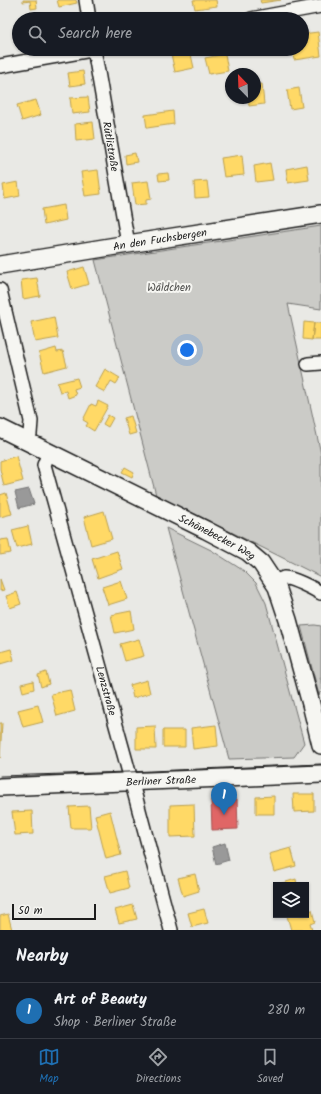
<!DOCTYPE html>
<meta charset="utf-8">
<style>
:root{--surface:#171b24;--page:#20242c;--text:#f1f3f6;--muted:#9ea1a6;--line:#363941;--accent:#1f6fb2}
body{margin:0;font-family:Kalam,sans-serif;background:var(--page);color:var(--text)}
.controls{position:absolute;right:12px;bottom:12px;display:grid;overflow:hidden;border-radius:0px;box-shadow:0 1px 3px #0004}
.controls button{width:36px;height:36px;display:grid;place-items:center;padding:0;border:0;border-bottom:1px solid var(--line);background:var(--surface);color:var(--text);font:20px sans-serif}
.compass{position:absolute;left:225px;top:68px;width:36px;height:36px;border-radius:50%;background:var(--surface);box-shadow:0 1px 3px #0004;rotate:337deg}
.scale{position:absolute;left:12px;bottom:10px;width:84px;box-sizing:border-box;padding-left:4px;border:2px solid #1c1c1c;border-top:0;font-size:11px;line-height:14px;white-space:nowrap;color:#1c1c1c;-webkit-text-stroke:3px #f6f6f2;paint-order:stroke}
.you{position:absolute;left:187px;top:350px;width:14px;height:14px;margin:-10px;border:3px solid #fff;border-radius:50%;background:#1a73e8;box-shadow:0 0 0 6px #1a73e833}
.badge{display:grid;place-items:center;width:26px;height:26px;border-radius:50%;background:var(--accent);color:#fff;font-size:13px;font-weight:700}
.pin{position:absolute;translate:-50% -33px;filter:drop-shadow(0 1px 2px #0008)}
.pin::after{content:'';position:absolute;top:21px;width:14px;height:12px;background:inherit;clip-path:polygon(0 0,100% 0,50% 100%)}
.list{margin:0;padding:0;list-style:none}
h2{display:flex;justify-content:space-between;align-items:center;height:52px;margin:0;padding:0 16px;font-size:17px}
h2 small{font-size:13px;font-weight:400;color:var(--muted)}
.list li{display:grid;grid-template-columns:26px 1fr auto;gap:12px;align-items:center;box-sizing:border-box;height:56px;padding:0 16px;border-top:1px solid var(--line)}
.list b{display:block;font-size:15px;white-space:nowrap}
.list p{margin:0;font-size:13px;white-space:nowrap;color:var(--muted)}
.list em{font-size:13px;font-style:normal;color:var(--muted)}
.icon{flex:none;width:22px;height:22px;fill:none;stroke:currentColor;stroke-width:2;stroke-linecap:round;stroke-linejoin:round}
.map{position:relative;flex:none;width:321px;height:930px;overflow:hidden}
.search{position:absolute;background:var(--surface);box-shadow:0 1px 3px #0004;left:12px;right:12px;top:12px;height:44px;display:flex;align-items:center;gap:10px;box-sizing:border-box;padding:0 14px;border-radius:22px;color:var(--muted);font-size:15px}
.sheet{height:108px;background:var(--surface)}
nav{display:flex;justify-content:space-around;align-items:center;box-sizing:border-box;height:56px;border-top:1px solid var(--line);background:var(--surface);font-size:11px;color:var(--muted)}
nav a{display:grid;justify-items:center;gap:2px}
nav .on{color:var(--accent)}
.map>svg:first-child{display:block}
.green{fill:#cbcbc7;stroke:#747472}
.homes{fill:#ffd966;stroke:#bba050}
.shops{fill:#e06666;stroke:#a55050}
.industry{fill:#999;stroke:#747474}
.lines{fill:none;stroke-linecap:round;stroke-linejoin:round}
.minor-casing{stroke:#1c1c1c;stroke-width:16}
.tertiary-casing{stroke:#1c1c1c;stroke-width:20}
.minor{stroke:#f6f6f2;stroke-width:13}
.tertiary{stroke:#f6f6f2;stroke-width:17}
.tram{stroke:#1c1c1c;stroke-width:1}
.labels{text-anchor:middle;stroke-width:4;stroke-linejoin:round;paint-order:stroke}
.street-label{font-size:11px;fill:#1c1c1c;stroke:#f6f6f2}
.park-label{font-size:11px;fill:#51514f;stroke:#f6f6f2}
</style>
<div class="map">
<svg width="321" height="930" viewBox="0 0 321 930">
<rect width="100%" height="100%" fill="#e9e9e5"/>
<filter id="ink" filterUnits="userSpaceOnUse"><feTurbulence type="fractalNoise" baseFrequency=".025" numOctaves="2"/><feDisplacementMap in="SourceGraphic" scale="8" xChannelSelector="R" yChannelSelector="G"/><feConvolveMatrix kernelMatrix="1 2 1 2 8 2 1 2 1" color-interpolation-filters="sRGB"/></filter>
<g filter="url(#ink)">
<path class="green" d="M 321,226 L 321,309 L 288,304 L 321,454 L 321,577 L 223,528 L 157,499 L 95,260 Z
M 166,528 L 211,550 L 244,571 L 256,583 L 266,603 L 304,743 L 294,757 L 229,759 Z
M 315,625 L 321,626 L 321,677 L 320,679 L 321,679 L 321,690 L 319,695 L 301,626 Z"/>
<path class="homes" d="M 23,0 L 36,0 L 37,8 L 31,9 L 30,1 L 23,2 Z
M 57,0 L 76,0 L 77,3 L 59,7 Z
M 193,0 L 216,0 L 217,6 L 195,9 Z
M 260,0 L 281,0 L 261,3 Z
M 318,32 L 321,56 L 294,60 L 292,49 L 302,49 L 302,34 Z
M 266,49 L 284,49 L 285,54 L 267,56 Z
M 190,50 L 194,68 L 175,72 L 171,54 Z
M 225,54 L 228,71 L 209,74 L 205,58 Z
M 83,71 L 85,84 L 70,86 L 68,73 Z
M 262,84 L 264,104 L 249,106 L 248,98 L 255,98 L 255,85 Z
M 299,88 L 302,107 L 290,109 L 287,90 Z
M 88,97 L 90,112 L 72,114 L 70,98 Z
M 36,100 L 41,115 L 22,121 L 17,105 Z
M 173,111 L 174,124 L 147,128 L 145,115 Z
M 93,122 L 95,139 L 76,141 L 75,124 Z
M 135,153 L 137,162 L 126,164 L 125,155 Z
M 242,155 L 244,175 L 224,177 L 221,158 Z
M 270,163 L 273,180 L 256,182 L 254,166 Z
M 307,165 L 309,180 L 288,183 L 286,169 Z
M 98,170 L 101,194 L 85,196 L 81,172 Z
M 168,173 L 169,180 L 159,181 L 158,174 Z
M 148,181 L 151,199 L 146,200 L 146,204 L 135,205 L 132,183 Z
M 207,181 L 209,197 L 195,198 L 194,182 Z
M 18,182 L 20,196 L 5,199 L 3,185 Z
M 64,205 L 66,220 L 44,225 L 42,209 Z
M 84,267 L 89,284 L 72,289 L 67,272 Z
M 37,278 L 40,296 L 23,299 L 21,280 Z
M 54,317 L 58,338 L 35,342 L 31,322 Z
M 304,322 L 314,323 L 312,340 L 303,339 Z
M 314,323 L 321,323 L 321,340 L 312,340 Z
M 56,348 L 57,352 L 63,351 L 67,366 L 44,372 L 39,353 Z
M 105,369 L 120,378 L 116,384 L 111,381 L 105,392 L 95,387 Z
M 77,378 L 80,387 L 74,389 L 76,395 L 68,398 L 66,391 L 60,392 L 57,383 Z
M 98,401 L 108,406 L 94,431 L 86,426 L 88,423 L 83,420 L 91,404 L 96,406 Z
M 108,415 L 113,418 L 108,427 L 103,424 Z
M 131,416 L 136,433 L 129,435 L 124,418 Z
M 16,456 L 23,481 L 4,486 L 0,469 L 0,461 Z
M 125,467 L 134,472 L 132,477 L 122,472 Z
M 6,493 L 12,514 L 0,517 L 0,495 Z
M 104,511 L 112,539 L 91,545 L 84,517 Z
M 28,526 L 32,544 L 17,548 L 12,530 Z
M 8,539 L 11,553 L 0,555 L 0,540 Z
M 117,551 L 123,569 L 98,578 L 92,559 Z
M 0,579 L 4,590 L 0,591 Z
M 121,581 L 127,599 L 108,605 L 102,587 Z
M 17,592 L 21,604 L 10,608 L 6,596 Z
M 131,611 L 134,629 L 115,633 L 111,615 Z
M 139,639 L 144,656 L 125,661 L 120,644 Z
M 11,649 L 14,660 L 0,664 L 0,652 Z
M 46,672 L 49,684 L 41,687 L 38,675 Z
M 147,680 L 150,693 L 133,698 L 130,685 Z
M 33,681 L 34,689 L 23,692 L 21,684 Z
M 70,690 L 75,711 L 57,716 L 51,694 Z
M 38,705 L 43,722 L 23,727 L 18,710 Z
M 0,723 L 2,723 L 0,758 Z
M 216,725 L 218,746 L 193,749 L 191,728 Z
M 155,726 L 156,749 L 136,749 L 136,727 Z
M 163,730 L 185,730 L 185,747 L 163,747 Z
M 293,794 L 314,794 L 314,811 L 294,812 Z
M 274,796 L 274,814 L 256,814 L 256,797 Z
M 194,804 L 195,836 L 170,837 L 170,805 Z
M 89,806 L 91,828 L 71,828 L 69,807 Z
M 32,811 L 33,834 L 15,835 L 12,812 Z
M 110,811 L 121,855 L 106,859 L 95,815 Z
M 291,848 L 296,866 L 274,872 L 269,854 Z
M 125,871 L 129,888 L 110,893 L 105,876 Z
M 195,874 L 199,891 L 183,896 L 178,878 Z
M 296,879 L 297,885 L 276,885 L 276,886 L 276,885 Z
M 133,905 L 137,919 L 119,923 L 115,910 Z
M 204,909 L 208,923 L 192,927 L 188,913 Z
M 312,910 L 315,922 L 310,924 L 312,930 L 291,930 L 287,916 L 292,915 L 306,915 L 306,911 Z
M 8,914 L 12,930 L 0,930 L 0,916 Z"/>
<path class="shops" d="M 237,799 L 238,829 L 212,830 L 211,800 Z"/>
<path class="industry" d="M 29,489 L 34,504 L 19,508 L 15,492 Z
M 225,843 L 229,860 L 216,864 L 212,847 Z"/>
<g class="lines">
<g class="minor-casing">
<g id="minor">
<path d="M 86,0 L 89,19"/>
<path d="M 251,19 L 321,6"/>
<path id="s1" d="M 94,49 L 128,244"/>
<path d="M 0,66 L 97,49"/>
<path d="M 0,290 L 31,421 L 30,434 L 27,441"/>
<path d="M 308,364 L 321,363"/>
<path id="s2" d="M 49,452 L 44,465 L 127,765 L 171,930"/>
<path d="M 275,582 C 277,581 281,579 284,578 C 291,577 314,589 321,593"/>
</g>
</g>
<g class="tertiary-casing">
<g id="tertiary">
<path id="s3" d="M 0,265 L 128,244 L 321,214"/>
<path id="s4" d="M 0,428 L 206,530 L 248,552 L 261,563 L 277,587 L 288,620 L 311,704 L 321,745"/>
<path id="s5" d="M 0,787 L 321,774"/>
</g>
</g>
<use href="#minor" class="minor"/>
<use href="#tertiary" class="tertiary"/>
<path class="tram" d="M 0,776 L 128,772 L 321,764"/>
</g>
</g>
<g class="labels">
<g class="street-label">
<text dy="4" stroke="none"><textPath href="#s1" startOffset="99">Rütlistraße</textPath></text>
<text dy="4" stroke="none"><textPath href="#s3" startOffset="162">An den Fuchsbergen</textPath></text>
<text dy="4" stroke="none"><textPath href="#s4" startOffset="243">Schönebecker Weg</textPath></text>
<text dy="4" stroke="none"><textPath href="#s2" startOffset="248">Lenzstraße</textPath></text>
<text dy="4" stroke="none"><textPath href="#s5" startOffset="161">Berliner Straße</textPath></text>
</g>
<g class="park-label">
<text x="169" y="291">Wäldchen</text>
</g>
</g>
</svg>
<div class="controls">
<button><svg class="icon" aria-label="layers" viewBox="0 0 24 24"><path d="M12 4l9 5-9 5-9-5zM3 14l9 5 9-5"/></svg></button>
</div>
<svg class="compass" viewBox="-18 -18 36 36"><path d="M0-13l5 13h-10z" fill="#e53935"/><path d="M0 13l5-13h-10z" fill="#9ea1a6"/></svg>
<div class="scale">50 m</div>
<div class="you"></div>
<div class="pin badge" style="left:224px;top:815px">1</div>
<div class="search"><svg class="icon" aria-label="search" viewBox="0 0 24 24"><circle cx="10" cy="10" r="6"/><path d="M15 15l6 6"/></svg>Search here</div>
</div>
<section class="sheet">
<h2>Nearby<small></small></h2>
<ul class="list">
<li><span class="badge">1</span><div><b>Art of Beauty</b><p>Shop · Berliner Straße</p></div><em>280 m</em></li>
</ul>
</section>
<nav>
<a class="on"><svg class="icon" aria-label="map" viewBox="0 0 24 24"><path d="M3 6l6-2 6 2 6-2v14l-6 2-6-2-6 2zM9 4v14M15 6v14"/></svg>Map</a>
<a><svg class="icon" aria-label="directions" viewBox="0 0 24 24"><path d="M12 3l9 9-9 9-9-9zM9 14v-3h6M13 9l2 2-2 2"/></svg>Directions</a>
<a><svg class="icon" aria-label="saved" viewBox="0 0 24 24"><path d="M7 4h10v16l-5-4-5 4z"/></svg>Saved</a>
</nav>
